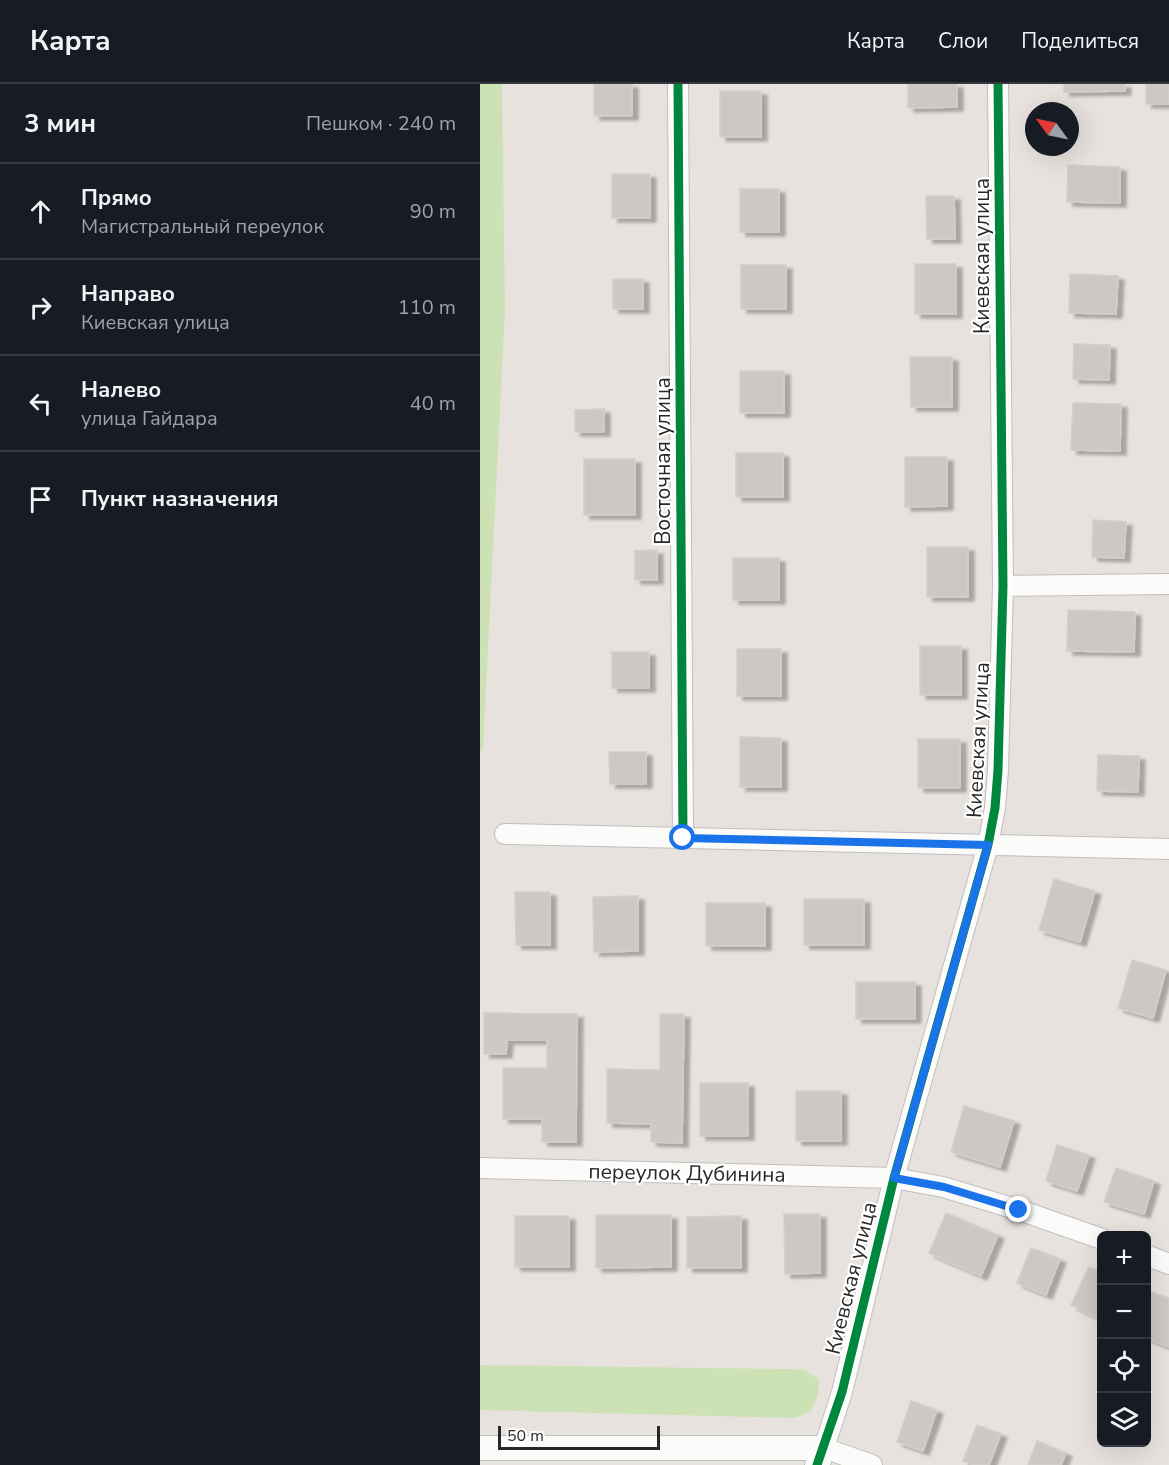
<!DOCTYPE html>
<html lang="ru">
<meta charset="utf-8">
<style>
:root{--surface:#171b24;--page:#242831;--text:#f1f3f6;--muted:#9ea1a6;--line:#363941}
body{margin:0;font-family:"Nunito Sans",sans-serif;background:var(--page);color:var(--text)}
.controls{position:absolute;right:18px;bottom:18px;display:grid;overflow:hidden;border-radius:9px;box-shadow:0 6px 24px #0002}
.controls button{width:54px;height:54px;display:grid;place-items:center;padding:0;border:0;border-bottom:2px solid var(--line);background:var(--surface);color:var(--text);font:30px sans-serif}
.compass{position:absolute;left:545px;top:18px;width:54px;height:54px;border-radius:50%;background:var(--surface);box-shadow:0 6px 24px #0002;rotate:303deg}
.scale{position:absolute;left:18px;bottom:15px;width:162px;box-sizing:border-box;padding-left:6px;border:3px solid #282828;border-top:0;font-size:16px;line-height:21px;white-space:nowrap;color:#282828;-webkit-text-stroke:4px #fff;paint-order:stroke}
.stop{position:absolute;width:18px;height:18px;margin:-14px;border:4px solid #1a73e8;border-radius:50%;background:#fff}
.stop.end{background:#1a73e8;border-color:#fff;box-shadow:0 2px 6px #0008}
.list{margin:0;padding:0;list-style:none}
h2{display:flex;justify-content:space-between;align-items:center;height:78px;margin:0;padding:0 24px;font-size:26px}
h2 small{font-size:20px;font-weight:400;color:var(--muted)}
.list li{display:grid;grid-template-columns:39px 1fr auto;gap:18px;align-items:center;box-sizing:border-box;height:96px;padding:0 24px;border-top:2px solid var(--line)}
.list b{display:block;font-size:22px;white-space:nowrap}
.list p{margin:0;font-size:20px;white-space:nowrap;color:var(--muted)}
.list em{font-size:20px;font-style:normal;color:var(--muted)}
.icon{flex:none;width:33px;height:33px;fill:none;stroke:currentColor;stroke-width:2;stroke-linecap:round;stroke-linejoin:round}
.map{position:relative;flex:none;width:689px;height:1381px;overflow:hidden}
header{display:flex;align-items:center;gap:36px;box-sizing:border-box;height:84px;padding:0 30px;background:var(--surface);border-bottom:2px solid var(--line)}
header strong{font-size:28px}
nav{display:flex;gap:33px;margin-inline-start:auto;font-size:21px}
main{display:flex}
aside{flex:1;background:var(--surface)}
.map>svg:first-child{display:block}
.green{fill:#cce2b5}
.building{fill:#ccc8c4;stroke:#d2cec9;stroke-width:1.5;filter:url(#shadow)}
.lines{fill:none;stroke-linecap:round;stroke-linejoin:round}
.minor-casing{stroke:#c0bebf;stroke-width:22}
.tertiary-casing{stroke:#c0bebf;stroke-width:26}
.minor{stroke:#fbfbfa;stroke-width:20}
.tertiary{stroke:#fbfbfa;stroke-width:24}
.cycleway-casing{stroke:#fff;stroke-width:13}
.cycleway{stroke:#00873e;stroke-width:9}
.route{stroke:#1a73e8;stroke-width:8}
.labels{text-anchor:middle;stroke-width:4.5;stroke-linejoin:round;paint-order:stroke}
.street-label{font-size:21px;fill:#282828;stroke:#fff}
</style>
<header>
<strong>Карта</strong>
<nav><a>Карта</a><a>Слои</a><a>Поделиться</a></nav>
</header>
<main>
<aside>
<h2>3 мин<small>Пешком · 240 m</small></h2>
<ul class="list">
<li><svg class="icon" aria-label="ahead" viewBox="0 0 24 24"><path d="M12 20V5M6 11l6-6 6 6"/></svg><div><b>Прямо</b><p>Магистральный переулок</p></div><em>90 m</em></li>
<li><svg class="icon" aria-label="right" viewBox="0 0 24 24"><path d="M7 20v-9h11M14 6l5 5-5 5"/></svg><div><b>Направо</b><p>Киевская улица</p></div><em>110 m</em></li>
<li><svg class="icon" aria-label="left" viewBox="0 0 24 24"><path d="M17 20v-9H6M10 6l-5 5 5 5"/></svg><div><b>Налево</b><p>улица Гайдара</p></div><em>40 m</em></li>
<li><svg class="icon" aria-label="arrive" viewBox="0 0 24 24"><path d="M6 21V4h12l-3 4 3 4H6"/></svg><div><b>Пункт назначения</b></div></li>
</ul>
</aside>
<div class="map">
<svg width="689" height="1381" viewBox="0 0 689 1381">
<defs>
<filter id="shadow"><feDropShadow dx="6" dy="4" stdDeviation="1.5" flood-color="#0004"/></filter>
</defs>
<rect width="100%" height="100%" fill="#e7e2dd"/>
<path class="green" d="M 0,0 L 22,0 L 25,227 L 3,663 L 0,670 Z
M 0,1281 L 307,1285 L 325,1286 L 339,1296 L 338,1312 L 331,1327 L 315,1334 L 0,1326 Z"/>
<path class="building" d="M 114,0 L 152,0 L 152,32 L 114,32 Z
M 428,0 L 477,0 L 477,23 L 428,24 Z
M 584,0 L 645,0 L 645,7 L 584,8 Z
M 666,0 L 689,0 L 689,20 L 666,20 Z
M 240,7 L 281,7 L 281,53 L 240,53 Z
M 588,81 L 640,83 L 640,119 L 587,118 Z
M 132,90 L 170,90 L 170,134 L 132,134 Z
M 260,105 L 299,105 L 299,148 L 260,148 Z
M 446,112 L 474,112 L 475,155 L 447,155 Z
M 435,180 L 476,180 L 476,230 L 435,230 Z
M 261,181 L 306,181 L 306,225 L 261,225 Z
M 590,190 L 638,192 L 636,230 L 589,229 Z
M 133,195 L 163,195 L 163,225 L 133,225 Z
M 594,260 L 630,261 L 629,296 L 593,295 Z
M 430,273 L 472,273 L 472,323 L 431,323 Z
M 260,287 L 304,287 L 304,329 L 260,329 Z
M 593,319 L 641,320 L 640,367 L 591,366 Z
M 124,325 L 124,348 L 95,348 L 95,326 Z
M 256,369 L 303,369 L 303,413 L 256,413 Z
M 425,373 L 467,373 L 467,422 L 425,423 Z
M 104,375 L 155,375 L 155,431 L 104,431 Z
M 613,436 L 646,438 L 644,474 L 612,473 Z
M 447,463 L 488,463 L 488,513 L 447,513 Z
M 177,466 L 177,496 L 155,496 L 155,467 Z
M 253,474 L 299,474 L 299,516 L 253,516 Z
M 588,526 L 655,528 L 654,568 L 587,567 Z
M 440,562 L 481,562 L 481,611 L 440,611 Z
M 257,565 L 301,565 L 301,612 L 257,612 Z
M 132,568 L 169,568 L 169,604 L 132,604 Z
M 260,653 L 301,654 L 301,703 L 260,703 Z
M 438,655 L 480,655 L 480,704 L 438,704 Z
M 129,668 L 166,668 L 166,700 L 130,700 Z
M 618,671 L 659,672 L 658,708 L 617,707 Z
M 574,795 L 615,807 L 600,858 L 559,846 Z
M 35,808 L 70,808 L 70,861 L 36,861 Z
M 158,812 L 158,867 L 114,868 L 113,813 Z
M 324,815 L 384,815 L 384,861 L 324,861 Z
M 226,819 L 285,819 L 285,862 L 226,862 Z
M 652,876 L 686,886 L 673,934 L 638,924 Z
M 376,898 L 435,898 L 435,935 L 376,935 Z
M 4,929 L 97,930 L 96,1058 L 62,1058 L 62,1035 L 23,1035 L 23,984 L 67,984 L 67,956 L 27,956 L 26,970 L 4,970 Z
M 180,930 L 204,930 L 202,1059 L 171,1058 L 171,1040 L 127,1039 L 127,985 L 180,986 Z
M 220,999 L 268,999 L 268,1052 L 220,1052 Z
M 316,1007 L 361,1007 L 361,1057 L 316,1057 Z
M 484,1022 L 534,1037 L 520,1083 L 471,1068 Z
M 577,1061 L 609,1071 L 597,1107 L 566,1097 Z
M 636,1084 L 674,1097 L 664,1130 L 624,1118 Z
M 466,1129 L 518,1151 L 501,1192 L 449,1169 Z
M 304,1130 L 340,1130 L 340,1189 L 305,1190 Z
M 116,1131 L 191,1131 L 191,1183 L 116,1184 Z
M 35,1132 L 89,1132 L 89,1183 L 35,1183 Z
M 261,1132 L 261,1184 L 207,1184 L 207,1133 Z
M 551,1164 L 580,1175 L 566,1211 L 537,1199 Z
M 609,1183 L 622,1188 L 621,1236 L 591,1221 Z
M 666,1206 L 689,1214 L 689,1263 L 666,1254 Z
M 431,1317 L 457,1326 L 443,1367 L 417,1358 Z
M 497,1341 L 521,1350 L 509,1381 L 495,1381 L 483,1377 Z
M 557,1357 L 586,1369 L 581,1381 L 548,1381 Z"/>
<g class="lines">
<g class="minor-casing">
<path id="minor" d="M 198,0 L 203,754
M 523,502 L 689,500
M 25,750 L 689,765
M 0,1084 L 414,1094 L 463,1103 L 539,1126 L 622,1155
M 666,1171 L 689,1180
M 392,1381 L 344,1364 L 362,1308 L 414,1094 L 508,761 L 515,724 L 518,686 L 523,502 L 518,0"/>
</g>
<g class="tertiary-casing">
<path id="tertiary" d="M 0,1364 L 344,1364 L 337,1381"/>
</g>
<use href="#minor" class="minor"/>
<use href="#tertiary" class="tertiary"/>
<g class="cycleway-casing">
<path id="cycleway" d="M 198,0 L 203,754
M 337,1381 L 362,1308 L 414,1094 L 508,761 L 515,724 L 518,686 L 523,502 L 518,0"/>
</g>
<use href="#cycleway" class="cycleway"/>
</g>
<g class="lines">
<path class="route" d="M 203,754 L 508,761 L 414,1094 L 464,1103 L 539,1126"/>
</g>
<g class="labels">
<g class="street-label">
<text transform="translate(502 172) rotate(-90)" y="7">Киевская улица</text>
<text transform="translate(183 377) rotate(-90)" y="7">Восточная улица</text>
<text transform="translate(498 656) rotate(-87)" y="7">Киевская улица</text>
<text transform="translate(207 1089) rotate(1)" y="7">переулок Дубинина</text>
<text transform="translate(371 1194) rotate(-76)" y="7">Киевская улица</text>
</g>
</g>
</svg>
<div class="controls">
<button>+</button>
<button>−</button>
<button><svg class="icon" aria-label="locate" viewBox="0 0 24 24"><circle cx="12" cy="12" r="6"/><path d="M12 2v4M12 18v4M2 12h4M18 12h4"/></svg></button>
<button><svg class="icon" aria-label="layers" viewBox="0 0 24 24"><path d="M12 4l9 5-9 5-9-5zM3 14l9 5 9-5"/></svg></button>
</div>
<svg class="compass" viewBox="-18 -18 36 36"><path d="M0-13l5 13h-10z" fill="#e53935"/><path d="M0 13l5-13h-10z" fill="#9ea1a6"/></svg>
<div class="scale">50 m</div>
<div class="stop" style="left:203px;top:754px"></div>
<div class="stop end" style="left:539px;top:1126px"></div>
</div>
</main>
